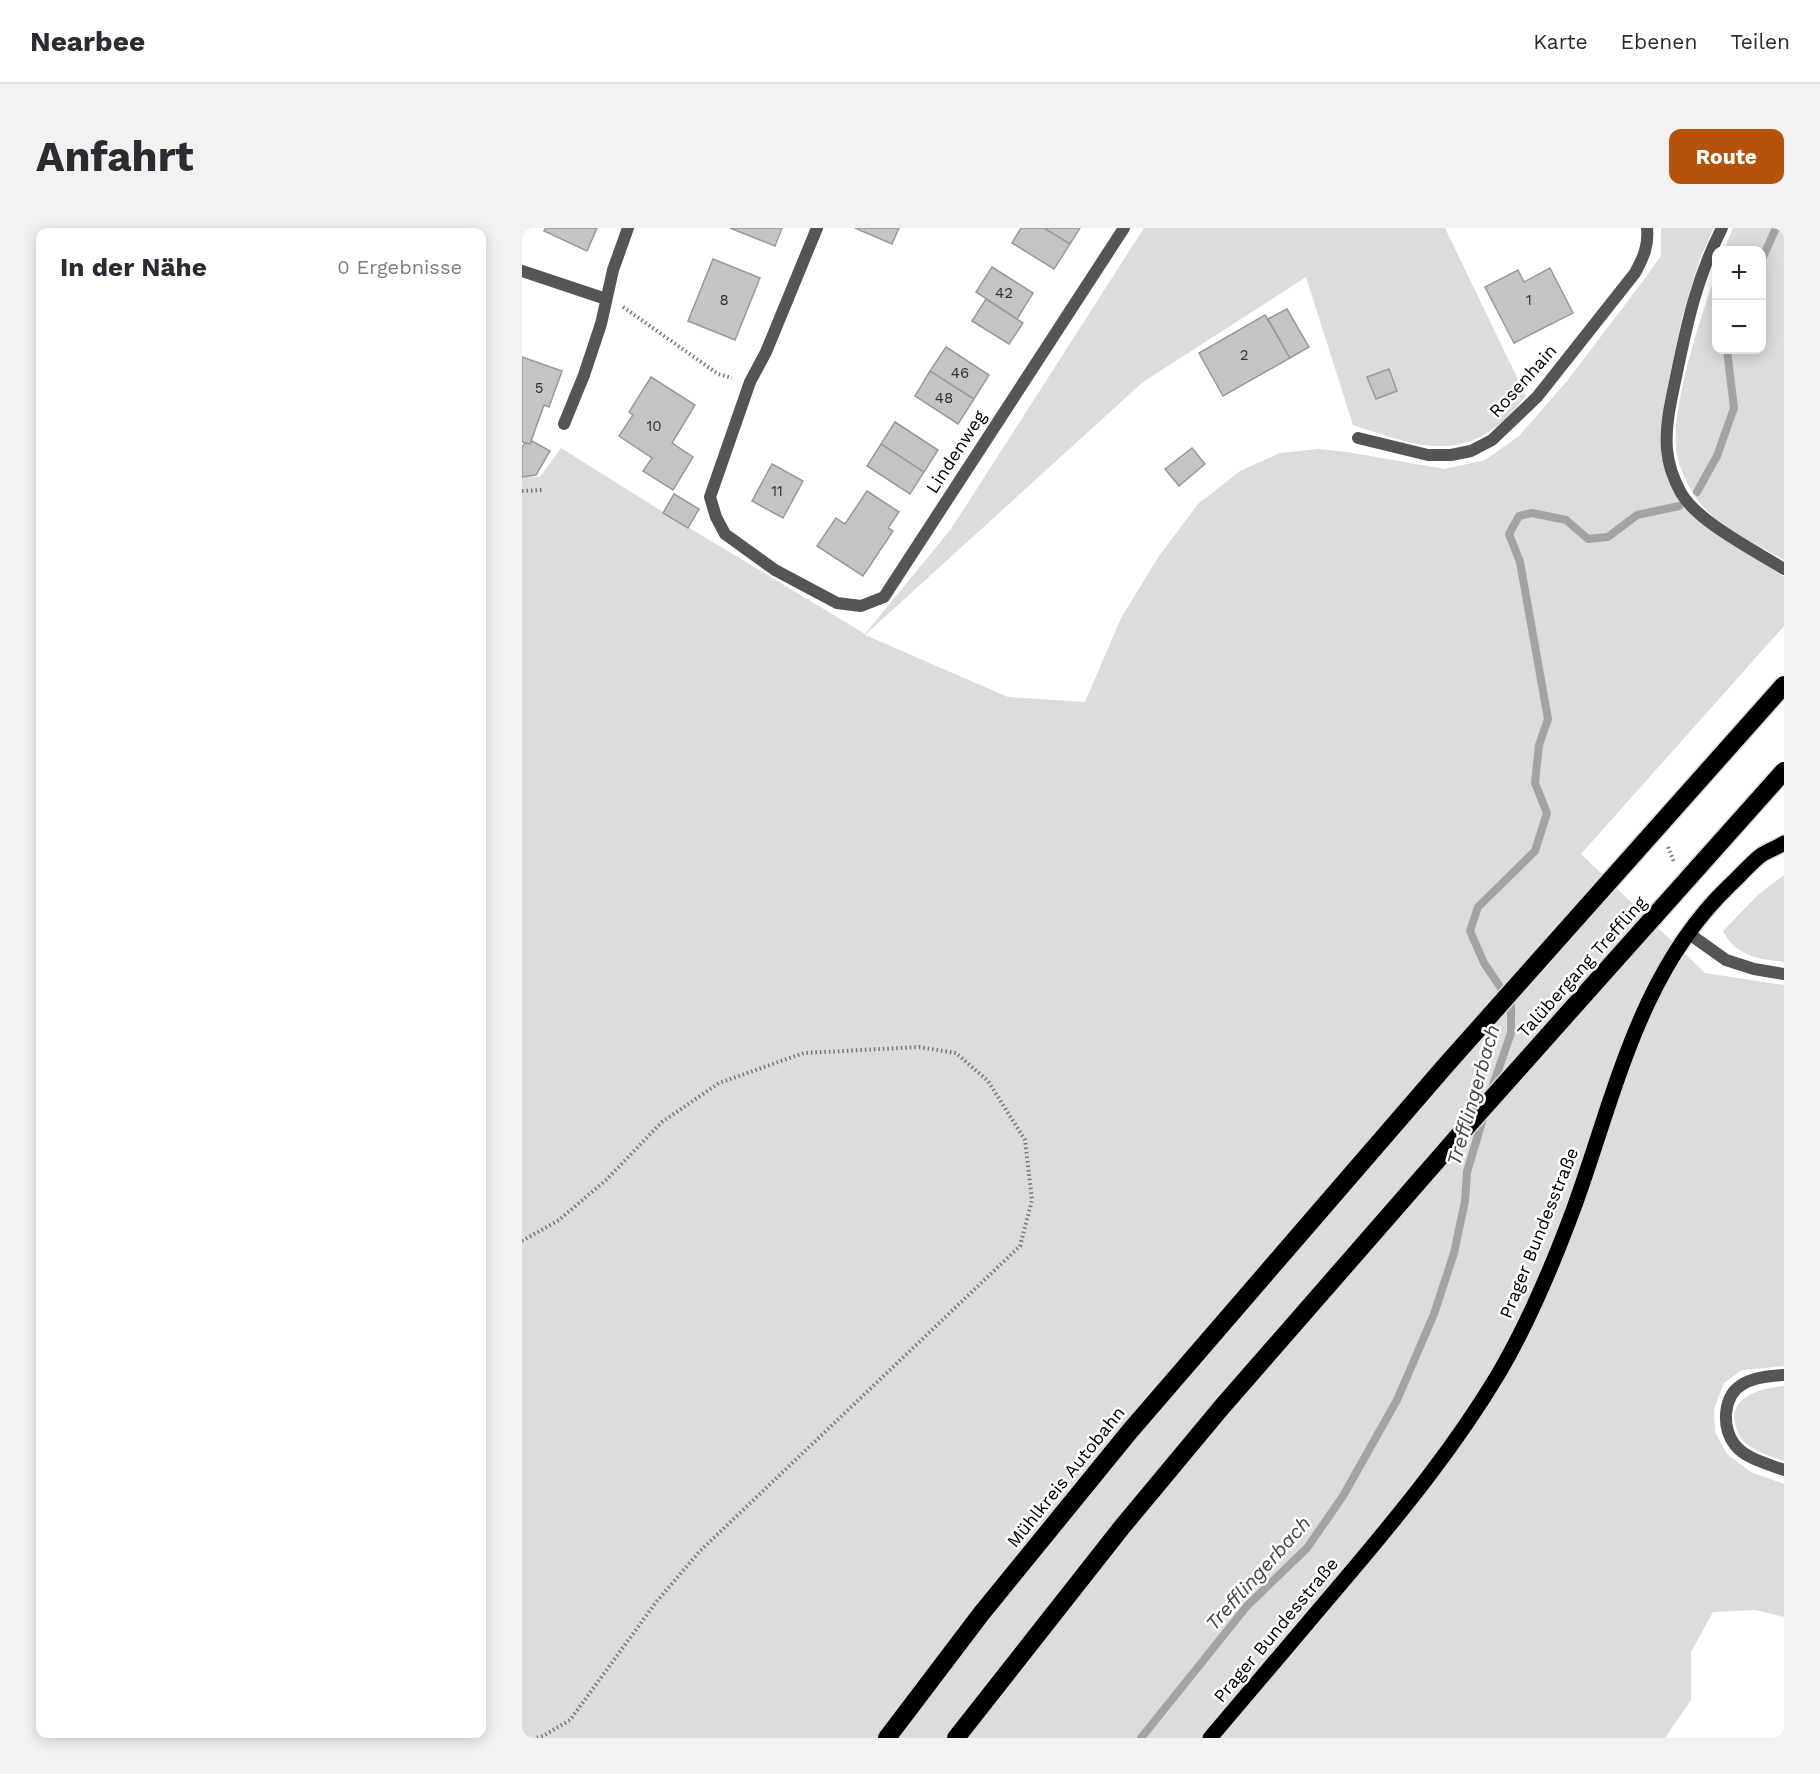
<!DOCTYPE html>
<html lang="de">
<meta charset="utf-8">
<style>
:root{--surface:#fff;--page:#f2f2f3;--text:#2b2b33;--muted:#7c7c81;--line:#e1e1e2;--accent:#b45309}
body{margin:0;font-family:"Work Sans",sans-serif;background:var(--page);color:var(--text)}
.controls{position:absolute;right:18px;top:18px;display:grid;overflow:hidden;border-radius:12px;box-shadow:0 3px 15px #0003}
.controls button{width:54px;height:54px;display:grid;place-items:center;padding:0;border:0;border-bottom:2px solid var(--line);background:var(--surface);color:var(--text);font:30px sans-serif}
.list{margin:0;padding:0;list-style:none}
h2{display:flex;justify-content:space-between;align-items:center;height:78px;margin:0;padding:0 24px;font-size:26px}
h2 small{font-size:20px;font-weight:400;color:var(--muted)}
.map{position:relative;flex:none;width:1262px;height:1510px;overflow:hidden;border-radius:12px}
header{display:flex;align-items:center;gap:36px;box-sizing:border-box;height:84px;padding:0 30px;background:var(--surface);border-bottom:2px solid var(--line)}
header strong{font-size:28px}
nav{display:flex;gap:33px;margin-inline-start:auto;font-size:21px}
.intro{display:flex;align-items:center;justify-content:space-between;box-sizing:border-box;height:144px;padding:0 36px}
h1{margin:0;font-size:42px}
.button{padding:15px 27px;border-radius:12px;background:var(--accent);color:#fff;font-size:21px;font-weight:700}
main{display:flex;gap:36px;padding:0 36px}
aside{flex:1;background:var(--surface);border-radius:12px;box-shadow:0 3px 15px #0003}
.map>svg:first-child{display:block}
.green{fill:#dcdcdc}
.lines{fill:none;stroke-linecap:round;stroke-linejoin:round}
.stream{stroke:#a3a3a3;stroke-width:8}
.building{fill:#c4c4c4;stroke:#999;stroke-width:1.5}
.primary-casing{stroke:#dbdbdb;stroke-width:18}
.highway-casing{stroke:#dbdbdb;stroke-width:21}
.path{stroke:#777;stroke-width:4;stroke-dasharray:1.5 3;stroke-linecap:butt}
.street{stroke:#555;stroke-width:12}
.primary{stroke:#000;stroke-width:15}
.highway{stroke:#000;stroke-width:18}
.highway-bridge-casing{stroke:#dbdbdb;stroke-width:21;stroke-linecap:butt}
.highway-bridge{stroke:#000;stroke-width:18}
.labels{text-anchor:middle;stroke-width:5;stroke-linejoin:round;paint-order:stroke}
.number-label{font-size:15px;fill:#313131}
.street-label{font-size:18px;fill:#000;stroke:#fff}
.water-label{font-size:20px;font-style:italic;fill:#444;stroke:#fff}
</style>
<header>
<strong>Nearbee</strong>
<nav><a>Karte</a><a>Ebenen</a><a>Teilen</a></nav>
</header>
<div class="intro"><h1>Anfahrt</h1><a class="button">Route</a></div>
<main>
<aside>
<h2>In der Nähe<small>0 Ergebnisse</small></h2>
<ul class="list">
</ul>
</aside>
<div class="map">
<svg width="1262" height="1510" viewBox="0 0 1262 1510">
<rect width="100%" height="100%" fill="#fff"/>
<path class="green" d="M 622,0 L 923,0 L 1004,168 C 995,178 986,190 975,198 C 928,235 882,213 831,197 L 784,49 L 621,154 L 343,407 L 486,469 L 563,474 L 599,390 L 637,328 L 676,276 L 718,243 L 758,225 L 796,221 L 825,224 L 923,241 L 963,232 L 997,208 L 1045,153 L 1121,53 L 1139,28 L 1139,0 L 1192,0 L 1178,30 L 1160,90 L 1142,177 L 1141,230 L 1177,291 L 1262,349 L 1262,398 L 1059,626 L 1183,745 L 1262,757 L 1262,1138 L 1220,1142 L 1202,1155 L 1192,1181 L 1193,1204 L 1205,1226 L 1229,1244 L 1262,1256 L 1262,1389 L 1233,1382 L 1191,1384 L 1169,1424 L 1169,1472 L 1143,1510 L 0,1510 L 0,249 L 18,249 L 39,220 L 141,284 L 343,406 L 429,301 Z
M 1211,0 L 1262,0 L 1262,332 C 1238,318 1209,305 1188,286 C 1173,272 1159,247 1155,227 C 1147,181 1179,89 1194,45 L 1194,122 L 1240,122 L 1240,22 L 1202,22 Z
M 1262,647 L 1262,734 C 1235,731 1214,728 1201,703 L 1237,666 Z
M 1262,1158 L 1262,1233 C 1250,1229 1238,1225 1227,1218 C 1221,1214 1216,1207 1214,1199 C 1204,1169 1239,1160 1262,1158 Z"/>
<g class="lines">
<path class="stream" d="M 1240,31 L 1254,0
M 1175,264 L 1195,228 L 1212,180 L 1205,122
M 968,866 L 989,805 L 989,775 L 962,735 L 948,703 L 956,679 L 1013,623 L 1025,585 L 1013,555 L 1017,517 L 1026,491 L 998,334 L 987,306 L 997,288 L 1010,285 L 1044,292 L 1066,311 L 1086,309 L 1115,287 L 1157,278
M 619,1510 L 725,1378 L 785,1320 L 821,1268 L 875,1172 L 912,1086 L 932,1025 L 943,973 L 945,944 L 962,887"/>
</g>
<path class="building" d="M 24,0 L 75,0 L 65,23 L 22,3 Z
M 208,0 L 260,0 L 253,18 Z
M 333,0 L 377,0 L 370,16 Z
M 499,0 L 522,0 L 548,16 L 532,41 L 490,15 Z
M 522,0 L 558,0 L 548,16 Z
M 191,31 L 238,50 L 213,112 L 166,93 Z
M 470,39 L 511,65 L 495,91 L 454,64 Z
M 1028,40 L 1051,85 L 992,115 L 963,59 L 996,42 L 1002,54 Z
M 464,71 L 501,95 L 487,116 L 450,93 Z
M 765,81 L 787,119 L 768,130 L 746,91 Z
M 743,87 L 768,130 L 701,168 L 677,125 Z
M 424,119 L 467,147 L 452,171 L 408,143 Z
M 0,129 L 40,143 L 27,179 L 22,177 L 8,216 L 0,214 Z
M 867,141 L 875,163 L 854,171 L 845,149 Z
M 408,143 L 452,171 L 436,196 L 393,168 Z
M 129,149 L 173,177 L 150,215 L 171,229 L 151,262 L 121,243 L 130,230 L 97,208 L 111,187 L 107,184 Z
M 373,194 L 416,222 L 402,244 L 359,216 Z
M 10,213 L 28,223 L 14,247 L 0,249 L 0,219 L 3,215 L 8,216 Z
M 359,216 L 402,244 L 388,266 L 345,238 Z
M 670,220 L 683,236 L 657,258 L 643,241 Z
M 250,236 L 281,253 L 261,290 L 230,273 Z
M 345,263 L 377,284 L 366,300 L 371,303 L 341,348 L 295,318 L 314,290 L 323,296 Z
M 152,266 L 177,281 L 166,300 L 141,285 Z"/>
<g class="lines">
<g class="primary-casing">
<path id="primary" d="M 688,1510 C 735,1455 782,1400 828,1345 C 882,1281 934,1217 977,1145 C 1008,1092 1032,1034 1053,977 C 1093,866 1118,743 1207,658 C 1217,649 1227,637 1238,628 C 1245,623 1254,620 1262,615"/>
</g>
<g class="highway-casing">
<path id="highway" d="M 365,1510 L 459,1386 L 608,1203 L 765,1021
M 434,1510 L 600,1299 L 699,1180"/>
</g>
<path class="path" d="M 101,79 L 196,146 L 210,150
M 0,263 L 20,262
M 1146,619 L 1152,634
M 0,1013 L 37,992 L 84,952 L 140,894 L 197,855 L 282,825 L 397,819 L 434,825 L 466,853 L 503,912 L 510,972 L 498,1018 L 178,1323 L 135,1373 L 48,1492 L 21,1508 L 14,1510"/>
<path class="street" d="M 295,0 L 244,124 L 228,154 L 188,269 L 194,289 L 203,306 L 253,342 L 315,375 L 339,378 L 362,369 L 602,0
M 1200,0 C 1175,49 1165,95 1154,149 C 1149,173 1143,197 1145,221 C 1146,236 1152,252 1159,265 C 1177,295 1232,322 1262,341
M 0,43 L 84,71
M 42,196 L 62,147 L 79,96 L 91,42 L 106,0
M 836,210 L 906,227 L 929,227 L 949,223 L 970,212 L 1015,169 L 1113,45 C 1121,30 1127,18 1125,0
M 1166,705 L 1204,732 L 1232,741 L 1262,746
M 1262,1147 C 1249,1148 1233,1149 1221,1156 C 1201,1167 1199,1199 1213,1217 C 1224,1231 1246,1236 1262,1242"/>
<use href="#primary" class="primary"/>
<use href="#highway" class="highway"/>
<g class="highway-bridge-casing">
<path id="highway-bridge" d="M 765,1021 L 924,837 L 1262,457
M 699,1180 L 939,905 L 1262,543"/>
</g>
<use href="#highway-bridge" class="highway-bridge"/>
</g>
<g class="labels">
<g class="number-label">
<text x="482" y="70">42</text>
<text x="202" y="77">8</text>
<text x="1007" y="77">1</text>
<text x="722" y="132">2</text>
<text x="438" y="150">46</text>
<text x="17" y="165">5</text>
<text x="422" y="175">48</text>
<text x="132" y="203">10</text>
<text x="255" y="268">11</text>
</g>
<g class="street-label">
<text transform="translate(1001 153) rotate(-48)" y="6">Rosenhain</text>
<text transform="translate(434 224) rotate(-57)" y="6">Lindenweg</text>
<text transform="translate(1060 739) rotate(-48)" y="6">Talübergang Treffling</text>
<text transform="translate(1017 1005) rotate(-68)" y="6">Prager Bundesstraße</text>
<text transform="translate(544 1249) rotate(-51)" y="6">Mühlkreis Autobahn</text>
<text transform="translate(754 1402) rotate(-50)" y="6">Prager Bundesstraße</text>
</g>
<g class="water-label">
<text transform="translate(951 867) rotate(-74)" y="7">Trefflingerbach</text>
<text transform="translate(736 1345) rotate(-48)" y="7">Trefflingerbach</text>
</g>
</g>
</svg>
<div class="controls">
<button>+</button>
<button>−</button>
</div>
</div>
</main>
